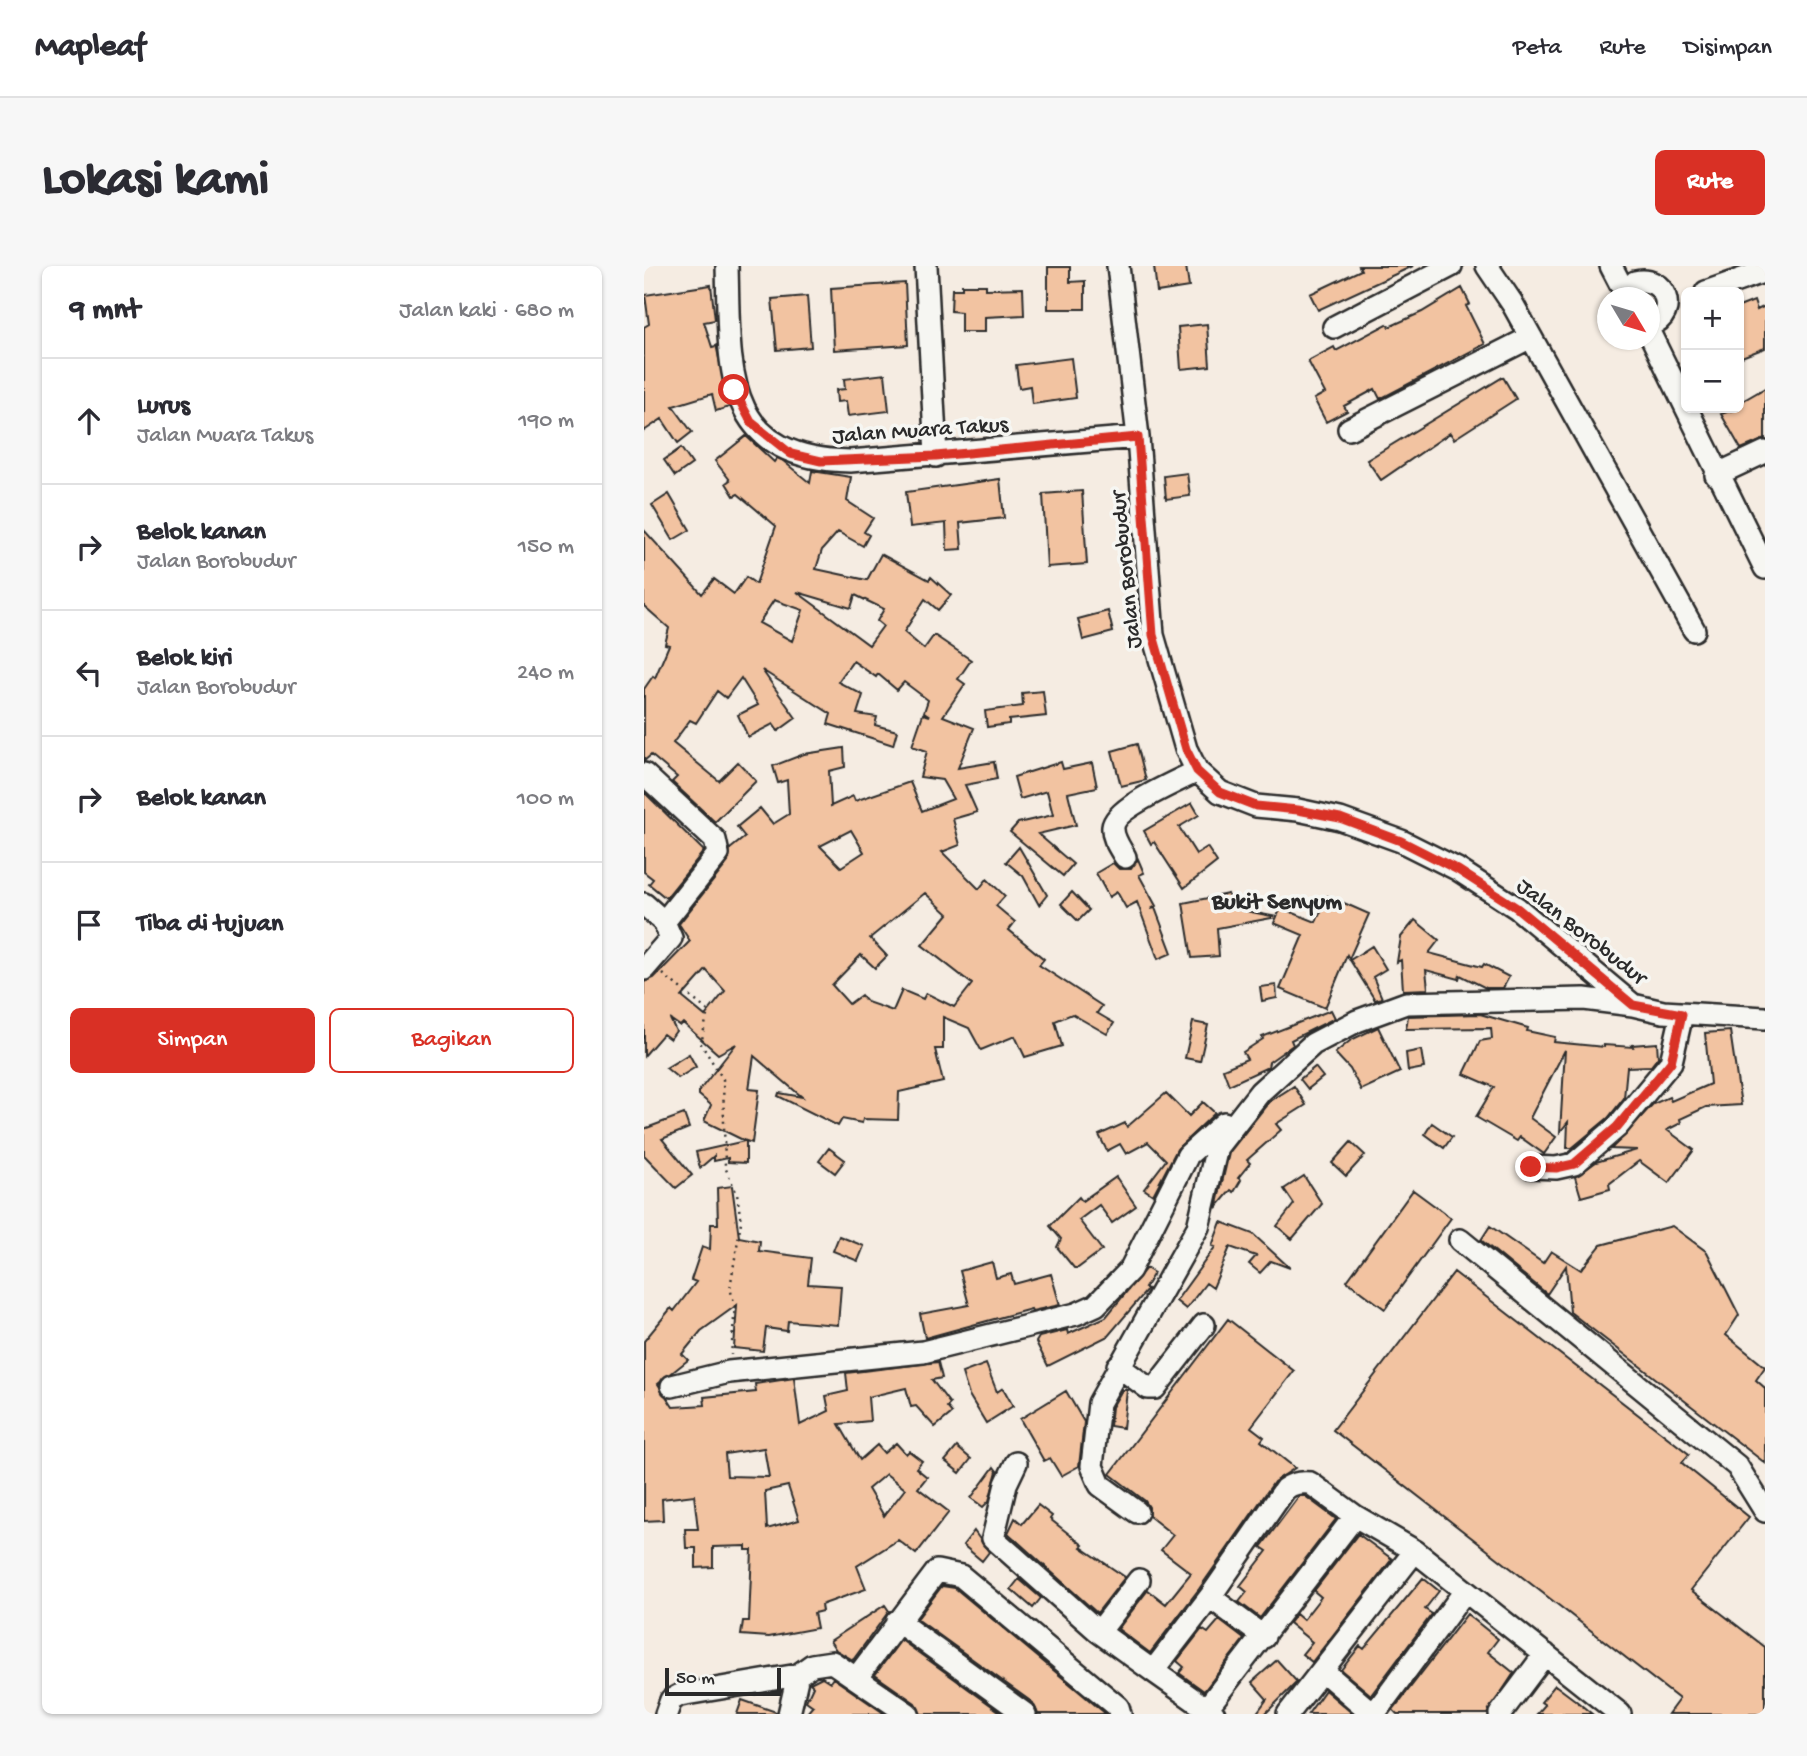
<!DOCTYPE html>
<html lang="id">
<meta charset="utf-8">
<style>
:root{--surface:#fff;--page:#f7f7f7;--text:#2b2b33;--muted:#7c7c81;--line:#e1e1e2;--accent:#d93025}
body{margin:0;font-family:"Gochi Hand",sans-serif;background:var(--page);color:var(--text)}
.controls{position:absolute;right:21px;top:21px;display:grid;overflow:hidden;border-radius:10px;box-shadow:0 2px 5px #0004}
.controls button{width:63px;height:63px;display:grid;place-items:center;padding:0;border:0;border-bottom:2px solid var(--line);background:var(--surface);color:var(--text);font:35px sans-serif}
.compass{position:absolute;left:953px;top:21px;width:63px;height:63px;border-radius:50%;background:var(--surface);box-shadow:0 2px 5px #0004;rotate:128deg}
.scale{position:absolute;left:21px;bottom:18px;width:116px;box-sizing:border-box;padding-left:7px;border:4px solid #2b2b2b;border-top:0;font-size:19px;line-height:24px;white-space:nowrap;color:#2b2b2b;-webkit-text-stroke:5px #f6f6f2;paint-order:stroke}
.stop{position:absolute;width:21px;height:21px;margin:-16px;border:5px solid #d93025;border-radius:50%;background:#fff}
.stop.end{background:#d93025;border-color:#fff;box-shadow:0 2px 7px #0008}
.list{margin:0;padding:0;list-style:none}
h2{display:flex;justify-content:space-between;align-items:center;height:91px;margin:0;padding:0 28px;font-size:30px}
h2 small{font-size:23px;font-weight:400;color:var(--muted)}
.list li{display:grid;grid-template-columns:46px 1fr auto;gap:21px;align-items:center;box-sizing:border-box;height:126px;padding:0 28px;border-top:2px solid var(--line)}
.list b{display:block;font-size:26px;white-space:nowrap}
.list p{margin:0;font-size:23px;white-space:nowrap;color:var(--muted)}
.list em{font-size:23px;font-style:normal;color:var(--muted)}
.actions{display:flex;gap:14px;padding:21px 28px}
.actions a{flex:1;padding:16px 0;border:2px solid var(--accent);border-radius:10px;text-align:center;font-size:24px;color:var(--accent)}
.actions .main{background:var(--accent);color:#fff}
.icon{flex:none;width:38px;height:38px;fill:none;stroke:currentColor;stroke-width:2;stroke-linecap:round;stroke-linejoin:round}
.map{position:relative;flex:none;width:1121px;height:1448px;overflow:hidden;border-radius:10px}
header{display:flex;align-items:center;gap:42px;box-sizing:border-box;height:98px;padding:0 35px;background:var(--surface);border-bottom:2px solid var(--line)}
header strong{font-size:33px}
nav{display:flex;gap:38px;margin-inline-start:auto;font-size:24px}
.intro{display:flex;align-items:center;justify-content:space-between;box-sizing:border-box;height:168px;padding:0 42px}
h1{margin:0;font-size:49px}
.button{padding:18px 32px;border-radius:10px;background:var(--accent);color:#fff;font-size:24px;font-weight:700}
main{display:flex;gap:42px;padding:0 42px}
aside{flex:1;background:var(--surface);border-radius:10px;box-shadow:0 2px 5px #0004}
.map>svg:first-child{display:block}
.building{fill:#f2c3a1;stroke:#2b2b2b;stroke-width:2;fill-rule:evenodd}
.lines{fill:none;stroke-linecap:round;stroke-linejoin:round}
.minor-casing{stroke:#2b2b2b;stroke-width:26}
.path{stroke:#2b2b2b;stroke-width:2.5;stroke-dasharray:2 5;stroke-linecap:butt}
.minor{stroke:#f6f6f2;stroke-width:21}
.route{stroke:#d93025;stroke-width:9}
.labels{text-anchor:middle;stroke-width:7;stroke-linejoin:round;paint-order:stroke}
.street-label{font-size:23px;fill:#2b2b2b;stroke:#f6f6f2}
.neighbourhood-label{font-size:24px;font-weight:bold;fill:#2b2b2b;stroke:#f6f6f2}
</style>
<header>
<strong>Mapleaf</strong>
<nav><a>Peta</a><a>Rute</a><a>Disimpan</a></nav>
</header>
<div class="intro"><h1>Lokasi kami</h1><a class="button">Rute</a></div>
<main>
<aside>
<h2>9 mnt<small>Jalan kaki · 680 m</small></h2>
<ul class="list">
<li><svg class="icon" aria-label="ahead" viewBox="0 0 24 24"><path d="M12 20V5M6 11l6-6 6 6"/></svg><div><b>Lurus</b><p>Jalan Muara Takus</p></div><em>190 m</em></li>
<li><svg class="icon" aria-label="right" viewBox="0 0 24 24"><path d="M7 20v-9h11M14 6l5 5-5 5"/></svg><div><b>Belok kanan</b><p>Jalan Borobudur</p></div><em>150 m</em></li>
<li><svg class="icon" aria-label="left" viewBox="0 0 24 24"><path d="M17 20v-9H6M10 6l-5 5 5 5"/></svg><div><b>Belok kiri</b><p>Jalan Borobudur</p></div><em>240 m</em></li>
<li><svg class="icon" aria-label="right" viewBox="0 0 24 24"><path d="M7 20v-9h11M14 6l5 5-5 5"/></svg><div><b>Belok kanan</b></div><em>100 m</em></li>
<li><svg class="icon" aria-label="arrive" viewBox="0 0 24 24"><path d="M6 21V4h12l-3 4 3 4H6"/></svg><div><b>Tiba di tujuan</b></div></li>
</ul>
<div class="actions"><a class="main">Simpan</a><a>Bagikan</a></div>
</aside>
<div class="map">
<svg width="1121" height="1448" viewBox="0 0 1121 1448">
<rect width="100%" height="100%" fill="#f5ece2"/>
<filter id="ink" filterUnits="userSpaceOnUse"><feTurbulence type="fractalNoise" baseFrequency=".0143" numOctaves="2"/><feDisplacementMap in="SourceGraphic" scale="14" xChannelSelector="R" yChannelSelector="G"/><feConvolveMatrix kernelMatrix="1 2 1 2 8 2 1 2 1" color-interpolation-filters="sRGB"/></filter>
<g filter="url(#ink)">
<path class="building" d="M 510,0 L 542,0 L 545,21 L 513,26 Z
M 715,0 L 769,0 L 674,44 L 666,28 L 717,4 Z
M 404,1 L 426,1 L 426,16 L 441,15 L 441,43 L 404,43 Z
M 261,17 L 264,79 L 190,84 L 187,22 Z
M 67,19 L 71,54 L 60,56 L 68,81 L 72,80 L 73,83 L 85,141 L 72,145 L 68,128 L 29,140 L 48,166 L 34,177 L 18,153 L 0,165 L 0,61 L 5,58 L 1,29 Z
M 318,19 L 342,19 L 342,23 L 379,22 L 380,49 L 341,51 L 341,66 L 317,66 L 317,46 L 307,45 L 308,23 L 318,23 Z
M 818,22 L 826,38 L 822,40 L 841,78 L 736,133 L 731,123 L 700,140 L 703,145 L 682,156 L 670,133 L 681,127 L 664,95 L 690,81 L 692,85 L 743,58 L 745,61 L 778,46 Z
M 163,30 L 167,81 L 133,84 L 128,33 Z
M 1110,35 L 1113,44 L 1121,40 L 1121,82 L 1095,92 L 1095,41 Z
M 563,58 L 566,100 L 537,103 L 534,61 Z
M 427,92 L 432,132 L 388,138 L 386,120 L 375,122 L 372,99 Z
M 241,108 L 245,145 L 204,150 L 202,135 L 193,136 L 192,124 L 201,123 L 200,113 Z
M 859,111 L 872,133 L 810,173 L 806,167 L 737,214 L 723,194 Z
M 1121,122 L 1121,173 L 1097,183 L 1077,148 L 1095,142 L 1095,137 Z
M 102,170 L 130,196 L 133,192 L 138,194 L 166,217 L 168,205 L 207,211 L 203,235 L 229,252 L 220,266 L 225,269 L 219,280 L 194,266 L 178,284 L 172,303 L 223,314 L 237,288 L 285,314 L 287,311 L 307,329 L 294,344 L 281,333 L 260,366 L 280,383 L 290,369 L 327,394 L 314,413 L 321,418 L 299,450 L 330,462 L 314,502 L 350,496 L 353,513 L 321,519 L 333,546 L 309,553 L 316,579 L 298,586 L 335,623 L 343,613 L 361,630 L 352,640 L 371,656 L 365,664 L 400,693 L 395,699 L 458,740 L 453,747 L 470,757 L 463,768 L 428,748 L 411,755 L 418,780 L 381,791 L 371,770 L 337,784 L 325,762 L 299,751 L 299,783 L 291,783 L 299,816 L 255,826 L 254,854 L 219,853 L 218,857 L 198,853 L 194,860 L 134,830 L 135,827 L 158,831 L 110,790 L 105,823 L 115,824 L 108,877 L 102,875 L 102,897 L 84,896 L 84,892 L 70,895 L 70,890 L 56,902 L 52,886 L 101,875 L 60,855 L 67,839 L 55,829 L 55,825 L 92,778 L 74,788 L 39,757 L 36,760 L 26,753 L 32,765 L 26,773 L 19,768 L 0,790 L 0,716 L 10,712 L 46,675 L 35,658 L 84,596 L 86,583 L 101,571 L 93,561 L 116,542 L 129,558 L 145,548 L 143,514 L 134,517 L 129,500 L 160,488 L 200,482 L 201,501 L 185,505 L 187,540 L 209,530 L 211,535 L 266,516 L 278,545 L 309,533 L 298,514 L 276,511 L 283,485 L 268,480 L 279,448 L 286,450 L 280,446 L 284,434 L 260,416 L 253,424 L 234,408 L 232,411 L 209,395 L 194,416 L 219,429 L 213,448 L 233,451 L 231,459 L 253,465 L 249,479 L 184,458 L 187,448 L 118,404 L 152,452 L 134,465 L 129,458 L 104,471 L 94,449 L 114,439 L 97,412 L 82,432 L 73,425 L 52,457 L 46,454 L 29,477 L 75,515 L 94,496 L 112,515 L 71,556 L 28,516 L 33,511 L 7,489 L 0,495 L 0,423 L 9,410 L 11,412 L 25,379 L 21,378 L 25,362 L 0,340 L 0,264 L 58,328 L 70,313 L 90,328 L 102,311 L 112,318 L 132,260 L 94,228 L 90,230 L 82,217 L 86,214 L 71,195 ZM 153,326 L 207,342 L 211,329 L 240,343 L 233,355 L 239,360 L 225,379 ZM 130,334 L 159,344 L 148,375 L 115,357 ZM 207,564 L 220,586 L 197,601 L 176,580 ZM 281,627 L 304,648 L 278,679 L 328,718 L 310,741 L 282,727 L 279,733 L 258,724 L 249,745 L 223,736 L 217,729 L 205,738 L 188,719 L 217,689 L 231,702 L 243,690 L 226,672 ZM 62,704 L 81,725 L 61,750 L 38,731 Z
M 37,182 L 48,198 L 31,210 L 20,194 Z
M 543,207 L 546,230 L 522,233 L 520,210 Z
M 356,213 L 360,252 L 316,257 L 318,283 L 303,284 L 302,257 L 266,261 L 262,226 Z
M 438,225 L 443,298 L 403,301 L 399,228 Z
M 25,228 L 46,264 L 29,274 L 8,239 Z
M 464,345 L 469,366 L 439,374 L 434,353 Z
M 399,425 L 402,450 L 365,454 L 365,458 L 343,461 L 341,445 L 379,440 L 378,427 Z
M 493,478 L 502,514 L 477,520 L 468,485 Z
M 417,496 L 419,503 L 448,497 L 453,521 L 424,527 L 432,559 L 394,568 L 429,598 L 419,610 L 366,566 L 374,557 L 409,549 L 403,525 L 376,533 L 370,511 Z
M 0,526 L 60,585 L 22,632 L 5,618 L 9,613 L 0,606 Z
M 548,537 L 555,549 L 535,561 L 552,588 L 563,581 L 573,596 L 540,622 L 510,576 L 507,578 L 500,565 Z
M 375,581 L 403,629 L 395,639 L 379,610 L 362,596 Z
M 494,593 L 500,607 L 495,609 L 512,640 L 507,643 L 511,642 L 528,687 L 514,693 L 493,636 L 482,642 L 473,626 L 465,631 L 452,607 L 469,597 L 475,603 L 487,603 Z
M 428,626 L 445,644 L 434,655 L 417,638 Z
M 584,628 L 586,642 L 633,651 L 573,662 L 575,690 L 548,692 L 539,637 Z
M 684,630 L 725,648 L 705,693 L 703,689 L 681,742 L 636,723 L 659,669 L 630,657 L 637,642 L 672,656 Z
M 771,654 L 795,674 L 785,687 L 838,701 L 840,698 L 865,711 L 859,722 L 842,722 L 816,709 L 815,713 L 782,704 L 784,723 L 759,724 L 757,694 L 753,696 L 757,671 Z
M 728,680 L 742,703 L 729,711 L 738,732 L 731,734 L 706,694 Z
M 632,719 L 633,732 L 618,735 L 616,721 Z
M 687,744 L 691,752 L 647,774 L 649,779 L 625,796 L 624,801 L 585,819 L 579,803 L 603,793 L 599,786 L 619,773 L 618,771 Z
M 836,748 L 884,762 L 883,765 L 911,771 L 910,776 L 960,781 L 960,779 L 989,781 L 988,779 L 1013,777 L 1014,791 L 1007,800 L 983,801 L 980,832 L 964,852 L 928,882 L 923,882 L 924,856 L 916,866 L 921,784 L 886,852 L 912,871 L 900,888 L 876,871 L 873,875 L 832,851 L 850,821 L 820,808 L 836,775 L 848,773 L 847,762 L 762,763 L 764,750 Z
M 549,756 L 564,759 L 556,795 L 541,792 Z
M 734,761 L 756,806 L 717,824 L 706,803 L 691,787 L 707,774 Z
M 1086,765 L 1097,839 L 1062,841 L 1036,853 L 1037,857 L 1023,864 L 1050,884 L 1025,917 L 995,895 L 965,918 L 966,923 L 937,931 L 931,911 L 952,896 L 993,884 L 967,883 L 1009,838 L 1025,831 L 1027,835 L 1066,818 L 1061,767 Z
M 777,784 L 780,802 L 764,805 L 762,787 Z
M 45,788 L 52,801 L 34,812 L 22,802 Z
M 671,801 L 679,811 L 664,823 L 656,813 Z
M 650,820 L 662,839 L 632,858 L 637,864 L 603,894 L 606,897 L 594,912 L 597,914 L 590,926 L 587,924 L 572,942 L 585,887 L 625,836 Z
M 522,827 L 545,850 L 559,836 L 571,847 L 533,883 L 509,929 L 500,923 L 522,894 L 504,876 L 482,888 L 476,878 L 463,885 L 455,869 L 481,857 L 483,861 Z
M 40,848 L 45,862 L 18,873 L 48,909 L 32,922 L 0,889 L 0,863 Z
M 788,857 L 808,871 L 800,882 L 781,868 Z
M 707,876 L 721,889 L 702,910 L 688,897 Z
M 185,882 L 201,894 L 191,907 L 175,895 Z
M 660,910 L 678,938 L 648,973 L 633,960 L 650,938 L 640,923 Z
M 472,911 L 492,940 L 468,957 L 455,939 L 435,954 L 458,984 L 434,1002 L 430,1002 L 413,981 L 417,973 L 406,960 L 435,931 L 438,935 Z
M 88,920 L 95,971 L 116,975 L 115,985 L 167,992 L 164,1018 L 197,1020 L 194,1059 L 144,1055 L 143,1065 L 122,1062 L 119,1085 L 90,1082 L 93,1039 L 57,1065 L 38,1088 L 44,1094 L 14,1118 L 29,1141 L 61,1139 L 60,1131 L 112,1126 L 111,1118 L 150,1112 L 156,1159 L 185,1145 L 182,1130 L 204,1125 L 202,1107 L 294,1096 L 298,1112 L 288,1114 L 306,1138 L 303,1141 L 308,1147 L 291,1161 L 272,1140 L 267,1141 L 262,1122 L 224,1131 L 226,1155 L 195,1158 L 216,1194 L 233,1179 L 240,1187 L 252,1177 L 262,1188 L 265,1185 L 278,1195 L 272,1202 L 283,1211 L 274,1222 L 305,1246 L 272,1288 L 254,1274 L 213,1300 L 222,1323 L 177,1339 L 178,1345 L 170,1347 L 173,1362 L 125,1371 L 97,1369 L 99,1355 L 105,1355 L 108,1284 L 102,1284 L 102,1280 L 69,1281 L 69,1301 L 52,1302 L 52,1282 L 42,1282 L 41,1263 L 54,1263 L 50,1229 L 18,1233 L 19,1254 L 0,1255 L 0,1075 L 27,1042 L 30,1045 L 52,1016 L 47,1014 L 58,981 L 66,984 L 67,958 L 74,958 L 73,922 ZM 120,1182 L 125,1211 L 83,1210 L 81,1188 ZM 242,1208 L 261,1223 L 240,1250 L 224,1223 ZM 144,1220 L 155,1254 L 123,1263 L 121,1225 Z
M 769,924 L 807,952 L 741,1043 L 703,1015 Z
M 577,956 L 609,968 L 646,1002 L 627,995 L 616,1007 L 605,998 L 612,990 L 586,981 L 569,1022 L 562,1017 L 542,1043 L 532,1035 L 571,981 L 568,980 Z
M 846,960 L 899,997 L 907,985 L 937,1004 L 957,979 L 1028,960 L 1063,986 L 1095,1049 L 1082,1069 L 1121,1101 L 1112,1114 L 1121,1122 L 1121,1197 L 926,1046 L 922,1000 L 903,1028 L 837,974 Z
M 195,970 L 220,980 L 214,995 L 189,985 Z
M 348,996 L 352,1012 L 367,1008 L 370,1018 L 407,1008 L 416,1039 L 388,1045 L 387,1043 L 281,1072 L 276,1048 L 325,1039 L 316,1005 Z
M 502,1002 L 510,1007 L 501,1022 L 504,1023 L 464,1070 L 404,1100 L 392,1076 L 395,1071 L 423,1064 L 424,1068 L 462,1051 Z
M 810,1006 L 1045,1188 L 1038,1197 L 1105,1251 L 1047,1324 L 1121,1381 L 1121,1448 L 1024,1448 L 1035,1433 L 689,1164 Z
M 584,1053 L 650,1105 L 607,1161 L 620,1171 L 617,1175 L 651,1202 L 630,1216 L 555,1323 L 506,1387 L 474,1363 L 504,1324 L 522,1338 L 547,1307 L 517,1284 L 529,1269 L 505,1250 L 505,1241 L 501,1235 L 466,1208 Z
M 342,1098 L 353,1126 L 359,1122 L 369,1140 L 342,1157 L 325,1129 L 318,1107 Z
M 478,1124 L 483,1124 L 479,1162 L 466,1160 L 468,1141 Z
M 422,1125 L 440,1156 L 435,1200 L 417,1210 L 406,1192 L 400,1195 L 376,1153 Z
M 313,1181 L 327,1193 L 316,1207 L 301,1195 Z
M 350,1201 L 353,1205 L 345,1235 L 339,1241 L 327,1232 Z
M 655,1230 L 661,1230 L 692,1253 L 616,1352 L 595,1336 L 603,1326 L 596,1320 L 623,1285 L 617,1281 Z
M 394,1239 L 408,1250 L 406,1253 L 439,1279 L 437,1281 L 481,1311 L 453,1347 L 364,1267 L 371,1252 L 378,1258 Z
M 330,1265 L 345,1286 L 338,1295 L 319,1279 Z
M 714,1268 L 748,1293 L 668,1396 L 658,1388 L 668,1376 L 645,1357 L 652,1348 L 659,1354 L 677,1331 L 670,1325 Z
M 779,1312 L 795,1325 L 781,1343 L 788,1348 L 727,1429 L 697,1404 L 716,1380 L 720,1383 Z
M 375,1313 L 397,1332 L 389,1342 L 367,1323 Z
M 298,1320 L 311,1322 L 462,1448 L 394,1448 L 389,1437 L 273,1353 Z
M 241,1339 L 245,1345 L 209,1394 L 192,1384 L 186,1375 Z
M 823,1348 L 854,1373 L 844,1386 L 870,1407 L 843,1448 L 753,1448 L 749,1444 Z
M 575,1354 L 600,1373 L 560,1425 L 535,1407 L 540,1401 L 533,1395 L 558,1363 L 564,1367 Z
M 257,1374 L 359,1448 L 277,1448 L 271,1437 L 231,1409 Z
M 633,1394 L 653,1416 L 621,1448 L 612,1448 L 623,1433 L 608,1416 Z
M 178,1411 L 186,1416 L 189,1412 L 241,1448 L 162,1448 L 169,1440 L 162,1435 L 169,1420 L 166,1417 Z
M 911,1419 L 931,1434 L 948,1448 L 893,1448 L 901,1439 L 897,1436 Z
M 681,1424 L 709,1448 L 664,1448 Z
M 98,1434 L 132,1446 L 132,1448 L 93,1448 Z"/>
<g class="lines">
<g class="minor-casing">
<path id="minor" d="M 83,0 C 86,99 75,193 206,195 L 494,171
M 282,0 L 292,190
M 474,0 L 494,171 L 509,369 L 542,483 L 553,505 L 576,526 L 612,540 L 654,544 L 696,553 L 757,575 L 813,603 L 873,642 L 989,739 L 1019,746 L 1121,752
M 843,0 L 868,37 L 1050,364
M 967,0 L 980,25
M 1062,26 L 1121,5
M 978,32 L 991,16 C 1021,8 1036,48 1006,59
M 690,61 L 807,0
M 1006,68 L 1121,302
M 705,163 L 887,71
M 1072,209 L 1121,186
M 0,508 L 71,574 L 74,588 L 20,656
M 481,591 C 476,582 468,572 469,561 C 471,541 535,515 553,505
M 0,638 L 20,656 L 27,672 L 0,703
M 887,901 L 912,902 L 930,898 L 973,861 L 1027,796 L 1038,748
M 816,974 L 1093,1200 L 1121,1245
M 474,1100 L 504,1122 L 511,1122 L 560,1059
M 28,1120 L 85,1106 L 279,1086 L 432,1048 L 452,1039 L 486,1004 L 544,889 L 580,857
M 372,1197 L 362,1218 L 349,1272 L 455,1366 L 509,1405
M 493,1246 L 456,1219 L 448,1200 L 455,1137 L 554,961 L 573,881 L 616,826 L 669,778 L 713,755 L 762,737 L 940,733 L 989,739
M 566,1331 L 620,1371
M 253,1355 L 381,1448
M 455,1366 L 495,1314
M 679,1405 L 729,1448
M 213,1411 L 293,1305 L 317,1310 L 474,1441 L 476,1448
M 563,1442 L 711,1250
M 22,1448 L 27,1434 L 36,1429 L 154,1409
M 145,1448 L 154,1409 L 168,1399 L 188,1396 L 264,1448
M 570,1448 L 509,1405 L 566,1331 L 641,1223 C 649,1217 656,1216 666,1217 L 711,1250 L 771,1285 L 976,1448
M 644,1448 L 771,1285
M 730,1448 L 821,1325
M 856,1448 L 901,1388"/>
</g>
<path class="path" d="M 19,708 L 64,745 L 57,778 L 79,813 L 81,901 L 93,928 L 97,956 L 86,1022 L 91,1040 L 87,1089"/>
<use href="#minor" class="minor"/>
</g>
</g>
<g class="lines" filter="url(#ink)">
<path class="route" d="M 90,124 L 107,156 L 147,188 L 177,195 L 292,190 L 494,171 L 509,369 L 542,483 L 553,505 L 576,526 L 612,540 L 654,544 L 696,552 L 757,575 L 814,604 L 873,642 L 989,739 L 1038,748 L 1027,796 L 973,861 L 930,898 L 912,902 L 887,901"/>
</g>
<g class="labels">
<g class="street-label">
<text transform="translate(276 162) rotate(-4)" y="8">Jalan Muara Takus</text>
<text transform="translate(480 304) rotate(-96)" y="8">Jalan Borobudur</text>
<text transform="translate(939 664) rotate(38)" y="8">Jalan Borobudur</text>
</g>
<g class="neighbourhood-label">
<text x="633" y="642">Bukit Senyum</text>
</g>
</g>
</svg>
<div class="controls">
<button>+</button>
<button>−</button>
</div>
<svg class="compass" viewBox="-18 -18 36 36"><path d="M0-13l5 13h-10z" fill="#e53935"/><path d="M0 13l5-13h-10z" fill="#7c7c81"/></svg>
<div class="scale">50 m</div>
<div class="stop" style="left:90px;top:124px"></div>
<div class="stop end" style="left:887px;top:901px"></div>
</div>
</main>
